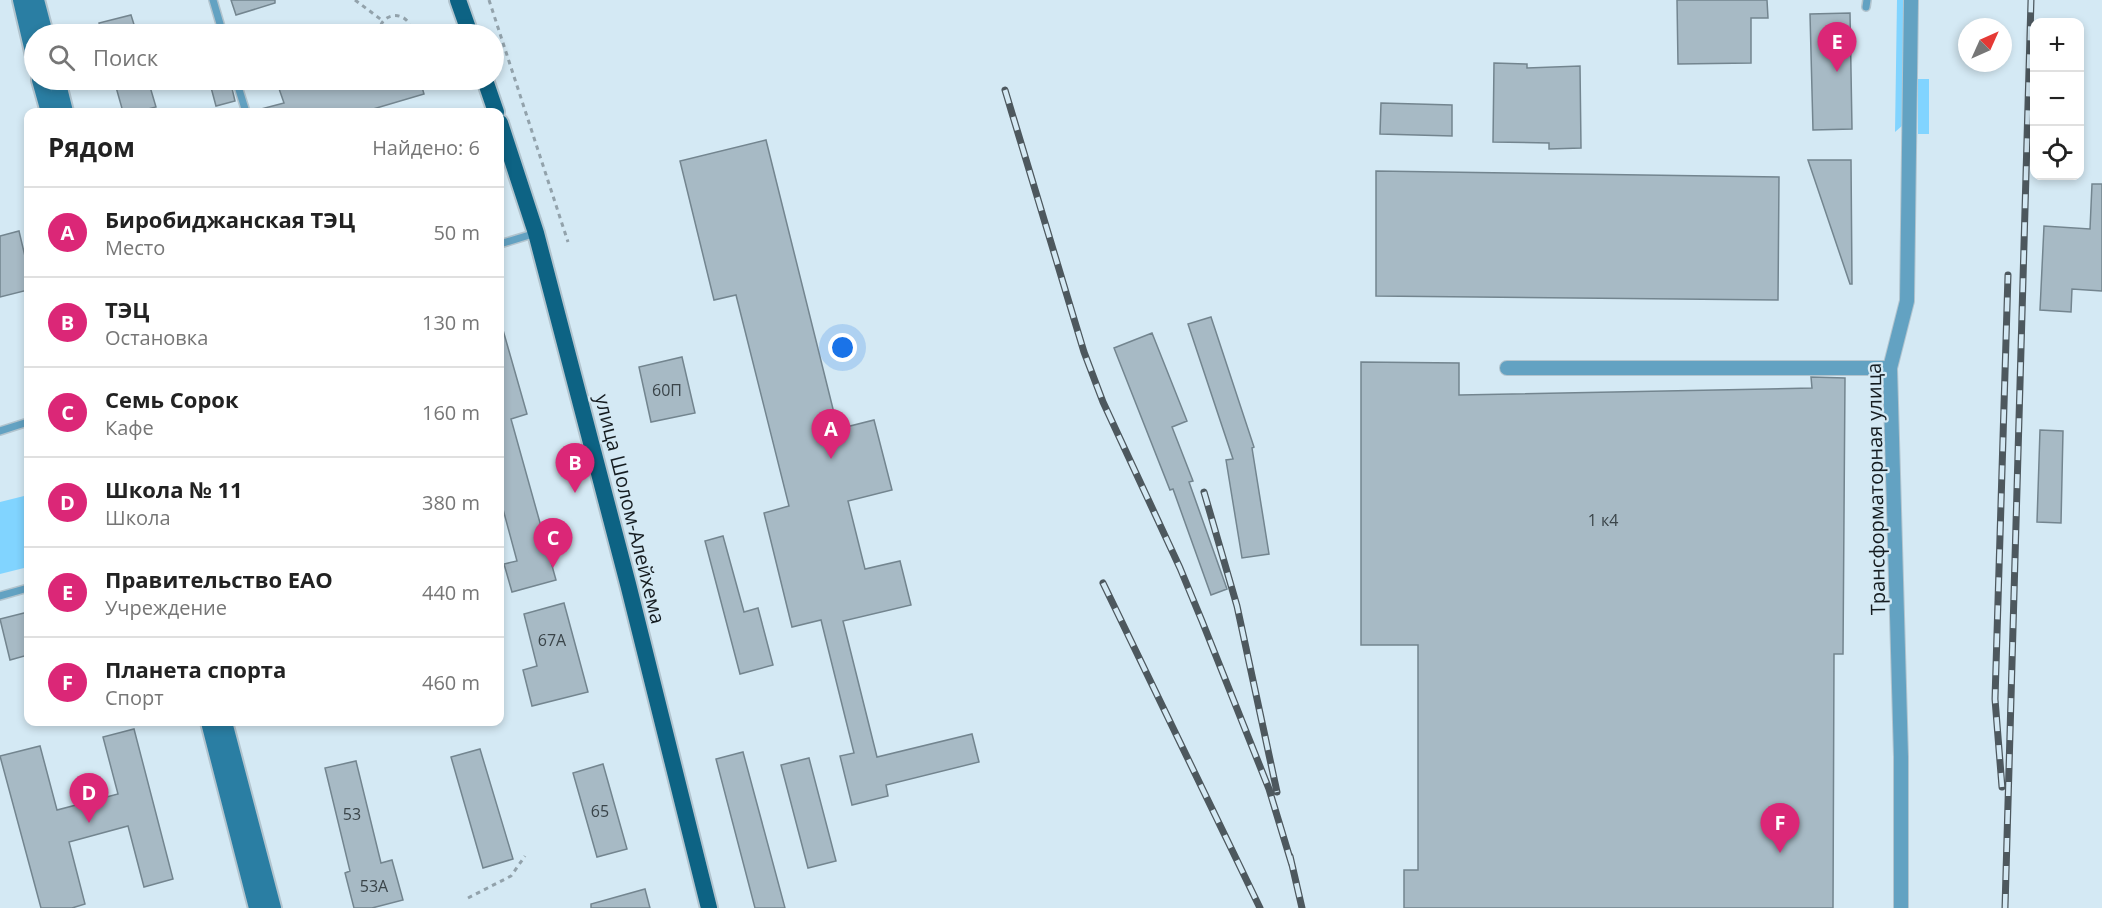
<!DOCTYPE html>
<html lang="ru">
<meta charset="utf-8">
<style>
:root{--surface:#fff;--page:#f2f2f2;--text:#222;--muted:#767676;--line:#e0e0e0;--accent:#db2777}
body{margin:0;font-family:"Open Sans",sans-serif;background:var(--page);color:var(--text)}
.controls{position:absolute;right:18px;top:18px;display:grid;overflow:hidden;border-radius:12px;box-shadow:0 3px 9px #0003}
.controls button{width:54px;height:54px;display:grid;place-items:center;padding:0;border:0;border-bottom:2px solid var(--line);background:var(--surface);color:var(--text);font:30px sans-serif}
.compass{position:absolute;left:1958px;top:18px;width:54px;height:54px;border-radius:50%;background:var(--surface);box-shadow:0 3px 9px #0003;rotate:45deg}
.you{position:absolute;left:843px;top:348px;width:21px;height:21px;margin:-15px;border:4px solid #fff;border-radius:50%;background:#1a73e8;box-shadow:0 0 0 9px #1a73e833}
.badge{display:grid;place-items:center;width:39px;height:39px;border-radius:50%;background:var(--accent);color:#fff;font-size:20px;font-weight:700}
.pin{position:absolute;translate:-50% -50px;filter:drop-shadow(0 2px 3px #0008)}
.pin::after{content:'';position:absolute;top:32px;width:21px;height:18px;background:inherit;clip-path:polygon(0 0,100% 0,50% 100%)}
.list{margin:0;padding:0;list-style:none}
h2{display:flex;justify-content:space-between;align-items:center;height:78px;margin:0;padding:0 24px;font-size:26px}
h2 small{font-size:20px;font-weight:400;color:var(--muted)}
.list li{display:grid;grid-template-columns:39px 1fr auto;gap:18px;align-items:center;box-sizing:border-box;height:90px;padding:0 24px;border-top:2px solid var(--line)}
.list b{display:block;font-size:22px;white-space:nowrap}
.list p{margin:0;font-size:20px;white-space:nowrap;color:var(--muted)}
.list em{font-size:20px;font-style:normal;color:var(--muted)}
.icon{flex:none;width:33px;height:33px;fill:none;stroke:currentColor;stroke-width:2;stroke-linecap:round;stroke-linejoin:round}
.map{position:relative;flex:none;width:2102px;height:908px;overflow:hidden}
.search{position:absolute;background:var(--surface);box-shadow:0 3px 9px #0003;left:24px;top:24px;width:480px;height:66px;display:flex;align-items:center;gap:15px;box-sizing:border-box;padding:0 21px;border-radius:33px;color:var(--muted);font-size:22px}
.panel{position:absolute;background:var(--surface);box-shadow:0 3px 9px #0003;left:24px;top:108px;width:480px;height:618px;border-radius:12px}
.map>svg:first-child{display:block}
.green{fill:#81d4ff}
.building{fill:#a7bac5;stroke:#73858f;stroke-width:1.5}
.lines{fill:none;stroke-linecap:round;stroke-linejoin:round}
.service-casing{stroke:#b2c4ce;stroke-width:10}
.minor-casing{stroke:#b2c4ce;stroke-width:16}
.secondary-casing{stroke:#b2c4ce;stroke-width:20}
.primary-casing{stroke:#b2c4ce;stroke-width:20}
.path{stroke:#92a2ab;stroke-width:3;stroke-dasharray:4.5 4.5;stroke-linecap:butt}
.service{stroke:#63a2c2;stroke-width:7}
.minor{stroke:#63a2c2;stroke-width:14}
.secondary{stroke:#2a7ea3;stroke-width:16}
.primary{stroke:#0d6384;stroke-width:16}
.rail-casing{stroke:#4d585e;stroke-width:7}
.rail{stroke:#d4e9f4;stroke-width:4.5;stroke-dasharray:14;stroke-linecap:butt}
.labels{text-anchor:middle;stroke-width:4.5;stroke-linejoin:round;paint-order:stroke}
.number-label{font-size:16px;fill:#3a4449}
.street-label{font-size:20px;fill:#151c20;stroke:#d4e9f4}
</style>
<div class="map">
<svg width="2102" height="908" viewBox="0 0 2102 908">
<rect width="100%" height="100%" fill="#d4e9f4"/>
<path class="green" d="M 1897,0 L 1904,0 L 1903,125 L 1895,132 Z
M 1918,79 L 1929,79 L 1929,134 L 1918,134 Z
M 28,495 L 28,567 L 0,574 L 0,502 Z"/>
<path class="building" d="M 231,0 L 275,0 L 275,3 L 236,15 Z
M 1677,0 L 1767,0 L 1768,18 L 1751,18 L 1751,63 L 1678,64 Z
M 1850,13 L 1852,129 L 1813,130 L 1810,14 Z
M 131,15 L 137,34 L 102,34 L 99,23 Z
M 1494,63 L 1527,64 L 1527,68 L 1580,66 L 1581,148 L 1549,149 L 1549,143 L 1493,142 Z
M 114,80 L 148,80 L 156,107 L 136,112 L 123,112 Z
M 209,80 L 230,80 L 235,101 L 216,106 Z
M 276,80 L 338,80 L 339,86 L 359,80 L 420,80 L 424,94 L 363,112 L 262,112 L 261,109 L 284,103 Z
M 1381,103 L 1452,105 L 1452,136 L 1380,134 Z
M 766,140 L 838,429 L 874,420 L 892,490 L 848,501 L 865,569 L 900,561 L 911,605 L 843,621 L 877,757 L 972,734 L 979,762 L 886,785 L 888,796 L 852,805 L 840,756 L 854,753 L 821,620 L 792,627 L 764,513 L 789,506 L 736,295 L 714,300 L 680,161 Z
M 1808,160 L 1851,160 L 1852,284 L 1850,284 Z
M 1376,171 L 1779,177 L 1778,300 L 1376,296 Z
M 2092,184 L 2102,184 L 2102,291 L 2072,289 L 2071,312 L 2040,310 L 2044,226 L 2090,229 Z
M 19,231 L 28,269 L 28,290 L 0,297 L 0,236 Z
M 1211,317 L 1254,447 L 1252,448 L 1269,554 L 1242,558 L 1226,460 L 1233,459 L 1188,324 Z
M 500,330 L 503,330 L 527,414 L 511,419 L 556,580 L 512,592 L 504,564 L 517,561 L 500,498 Z
M 1152,333 L 1187,421 L 1172,427 L 1193,481 L 1189,482 L 1227,589 L 1211,595 L 1173,489 L 1170,490 L 1114,348 Z
M 682,357 L 695,413 L 651,422 L 639,367 Z
M 1361,362 L 1459,363 L 1459,395 L 1812,388 L 1811,377 L 1845,378 L 1843,654 L 1834,654 L 1833,908 L 1404,908 L 1404,870 L 1418,870 L 1418,645 L 1361,645 Z
M 2040,430 L 2063,431 L 2061,523 L 2037,522 Z
M 723,536 L 744,612 L 758,608 L 773,665 L 740,674 L 705,541 Z
M 564,603 L 588,692 L 532,706 L 523,670 L 537,666 L 524,614 Z
M 28,612 L 28,655 L 10,660 L 0,619 Z
M 134,729 L 173,879 L 144,887 L 128,826 L 69,842 L 85,904 L 72,908 L 41,908 L 0,756 L 40,746 L 57,810 L 118,794 L 103,737 Z
M 480,749 L 513,859 L 483,868 L 451,757 Z
M 743,752 L 785,908 L 755,908 L 716,759 Z
M 809,758 L 836,861 L 808,868 L 781,765 Z
M 356,761 L 381,863 L 392,860 L 403,900 L 372,908 L 354,908 L 345,873 L 350,871 L 325,768 Z
M 603,764 L 627,849 L 597,857 L 573,773 Z
M 645,889 L 650,908 L 591,908 L 591,904 Z"/>
<g class="lines">
<g class="service-casing">
<path id="service" d="M 213,0 L 223,34
M 1866,7 L 1867,0
M 236,80 L 246,112
M 500,244 L 536,233
M 0,431 L 28,422
M 0,596 L 28,588"/>
</g>
<g class="minor-casing">
<path id="minor" d="M 1507,368 L 1890,368
M 1901,908 L 1901,757 L 1890,368 L 1907,301 L 1911,0"/>
</g>
<g class="secondary-casing">
<path id="secondary" d="M 21,0 L 34,56
M 36,0 L 45,34
M 40,80 L 49,112
M 57,80 L 65,112
M 209,722 L 257,908
M 224,722 L 273,908"/>
</g>
<g class="primary-casing">
<path id="primary" d="M 458,0 L 470,34
M 485,80 L 496,112
M 500,123 L 536,233 L 628,584 L 709,908"/>
</g>
<path class="path" d="M 355,0 L 383,21
M 489,0 L 568,242
M 379,34 C 379,10 411,9 412,34
M 468,898 L 511,876 L 525,856"/>
<use href="#service" class="service"/>
<use href="#minor" class="minor"/>
<use href="#secondary" class="secondary"/>
<use href="#primary" class="primary"/>
<g class="rail-casing">
<path id="rail" d="M 1005,90 L 1084,352 L 1103,402 L 1180,568 L 1202,621 L 1269,789 L 1292,865
M 1204,492 L 1237,606 L 1277,792
M 1103,583 L 1260,908
M 2002,787 L 1995,699 L 2008,275
M 1290,856 L 1302,908
M 2005,908 L 2031,0"/>
</g>
<use href="#rail" class="rail"/>
</g>
<g class="labels">
<g class="number-label">
<text x="667" y="396">60П</text>
<text x="1603" y="526">1 к4</text>
<text x="552" y="646">67А</text>
<text x="600" y="817">65</text>
<text x="352" y="820">53</text>
<text x="374" y="892">53А</text>
</g>
<g class="street-label">
<text transform="translate(1876 489) rotate(-91)" y="7">Трансформаторная улица</text>
<text transform="translate(630 509) rotate(76)" y="7">улица Шолом-Алейхема</text>
</g>
</g>
</svg>
<div class="controls">
<button>+</button>
<button>−</button>
<button><svg class="icon" aria-label="locate" viewBox="0 0 24 24"><circle cx="12" cy="12" r="6"/><path d="M12 2v4M12 18v4M2 12h4M18 12h4"/></svg></button>
</div>
<svg class="compass" viewBox="-18 -18 36 36"><path d="M0-13l5 13h-10z" fill="#e53935"/><path d="M0 13l5-13h-10z" fill="#767676"/></svg>
<div class="you"></div>
<div class="pin badge" style="left:831px;top:459px">A</div>
<div class="pin badge" style="left:575px;top:493px">B</div>
<div class="pin badge" style="left:553px;top:568px">C</div>
<div class="pin badge" style="left:89px;top:823px">D</div>
<div class="pin badge" style="left:1837px;top:72px">E</div>
<div class="pin badge" style="left:1780px;top:853px">F</div>
<div class="search"><svg class="icon" aria-label="search" viewBox="0 0 24 24"><circle cx="10" cy="10" r="6"/><path d="M15 15l6 6"/></svg>Поиск</div>
<section class="panel">
<h2>Рядом<small>Найдено: 6</small></h2>
<ul class="list">
<li><span class="badge">A</span><div><b>Биробиджанская ТЭЦ</b><p>Место</p></div><em>50 m</em></li>
<li><span class="badge">B</span><div><b>ТЭЦ</b><p>Остановка</p></div><em>130 m</em></li>
<li><span class="badge">C</span><div><b>Семь Сорок</b><p>Кафе</p></div><em>160 m</em></li>
<li><span class="badge">D</span><div><b>Школа № 11</b><p>Школа</p></div><em>380 m</em></li>
<li><span class="badge">E</span><div><b>Правительство ЕАО</b><p>Учреждение</p></div><em>440 m</em></li>
<li><span class="badge">F</span><div><b>Планета спорта</b><p>Спорт</p></div><em>460 m</em></li>
</ul>
</section>
</div>
